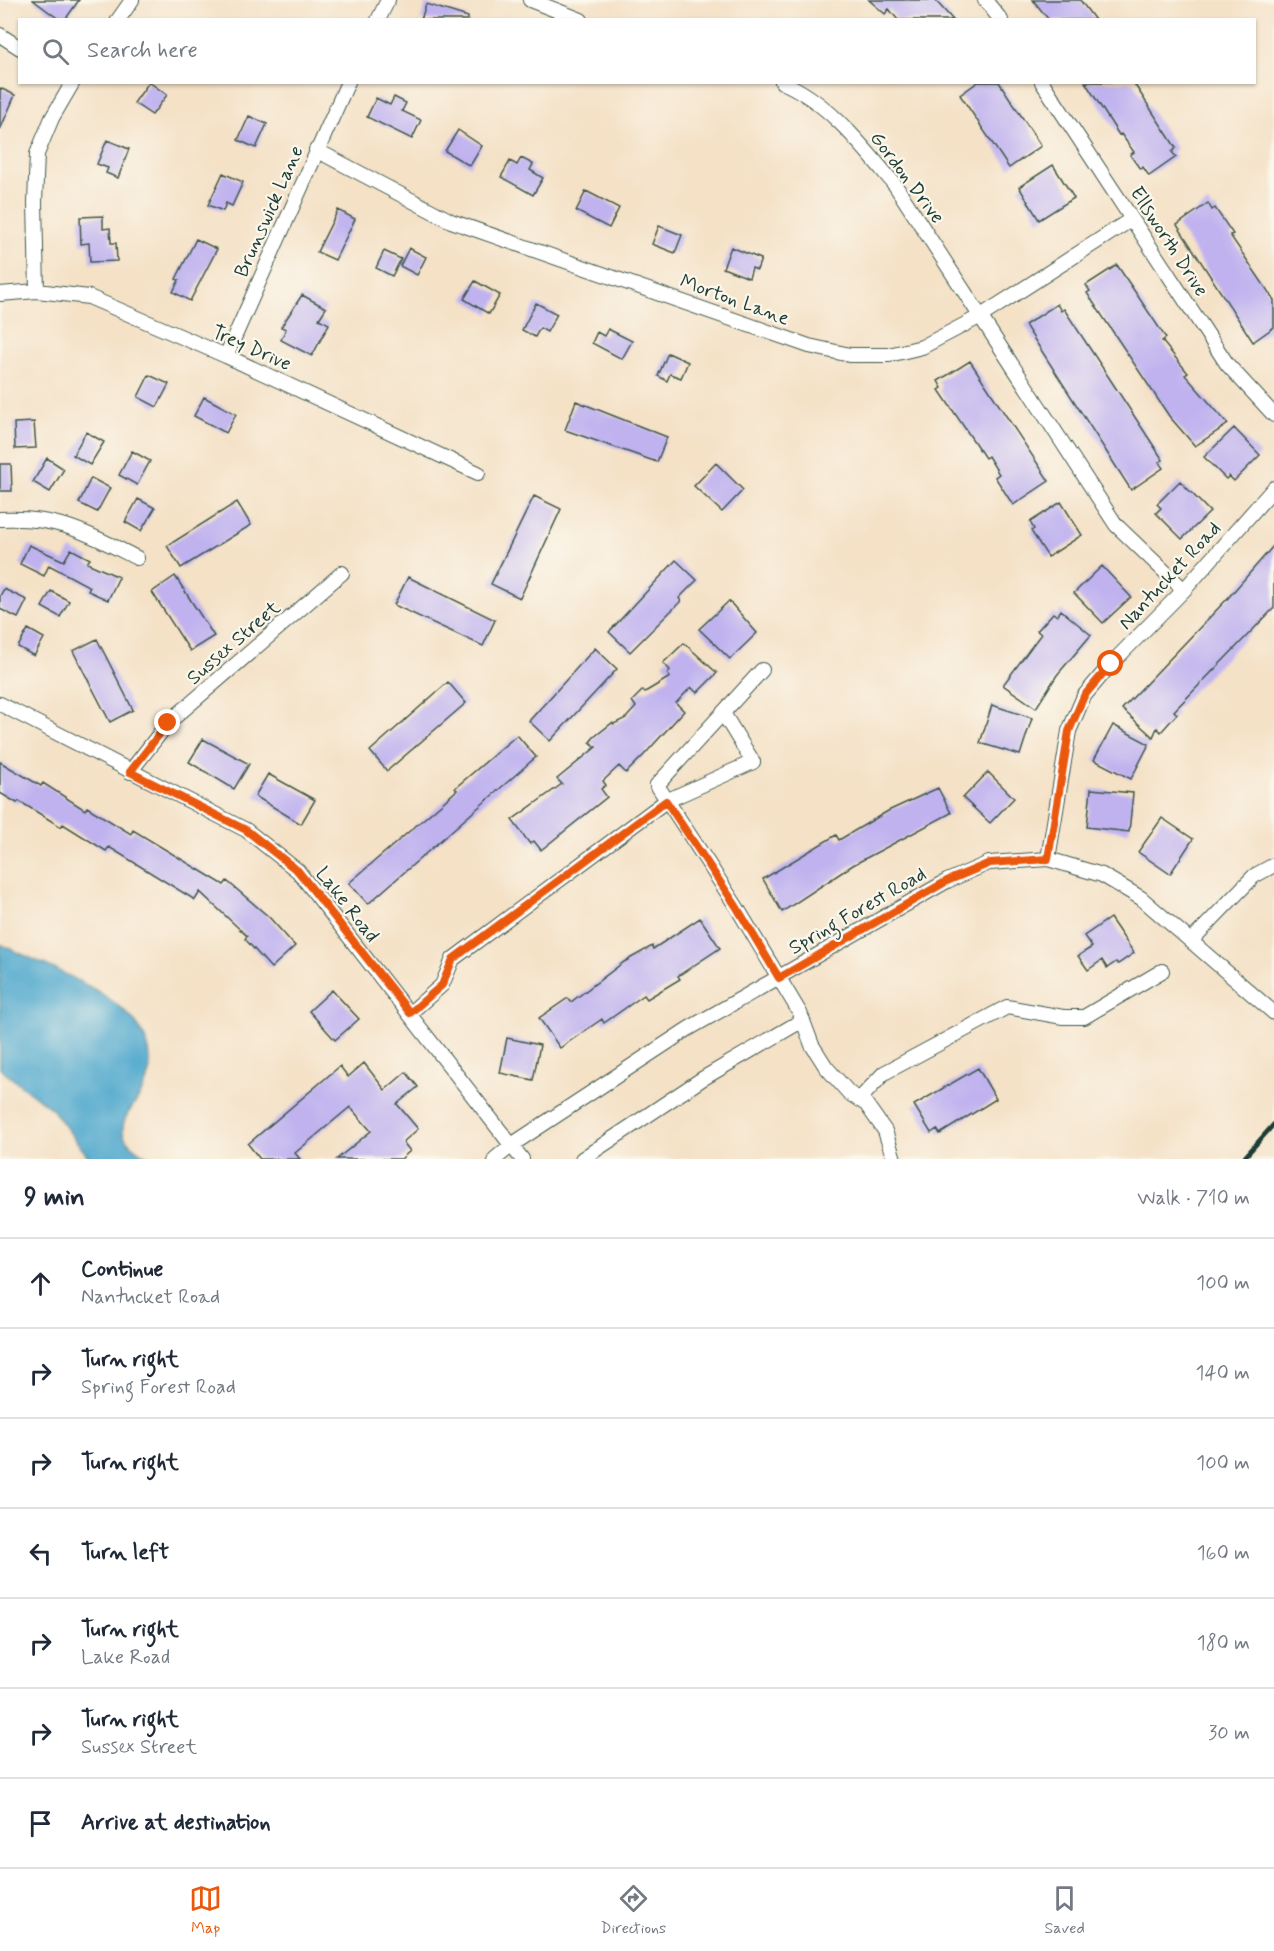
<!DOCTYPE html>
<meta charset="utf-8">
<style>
:root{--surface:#fff;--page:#f6f6f7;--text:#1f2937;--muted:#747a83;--line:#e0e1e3;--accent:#ea580c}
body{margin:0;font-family:Mynerve,sans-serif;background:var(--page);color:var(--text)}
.stop{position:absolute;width:18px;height:18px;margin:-14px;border:4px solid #ea580c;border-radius:50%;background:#fff}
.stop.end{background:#ea580c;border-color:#fff;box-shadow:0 2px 6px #0008}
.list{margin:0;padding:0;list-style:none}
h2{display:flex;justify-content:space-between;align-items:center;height:78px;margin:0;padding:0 24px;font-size:26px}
h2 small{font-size:20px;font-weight:400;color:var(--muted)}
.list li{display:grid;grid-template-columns:39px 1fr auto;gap:18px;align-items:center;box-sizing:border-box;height:90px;padding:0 24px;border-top:2px solid var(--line)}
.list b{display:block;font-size:22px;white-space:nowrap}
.list p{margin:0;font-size:20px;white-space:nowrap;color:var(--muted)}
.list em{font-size:20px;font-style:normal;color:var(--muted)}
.icon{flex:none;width:33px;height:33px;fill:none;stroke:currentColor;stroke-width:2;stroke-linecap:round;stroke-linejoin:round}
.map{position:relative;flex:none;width:1274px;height:1159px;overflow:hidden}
.search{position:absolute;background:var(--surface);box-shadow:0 2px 4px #0004;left:18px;right:18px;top:18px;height:66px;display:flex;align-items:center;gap:15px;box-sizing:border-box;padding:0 21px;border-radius:0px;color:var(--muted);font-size:22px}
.sheet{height:708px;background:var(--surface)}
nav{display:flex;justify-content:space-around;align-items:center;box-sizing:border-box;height:84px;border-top:2px solid var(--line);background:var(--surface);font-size:16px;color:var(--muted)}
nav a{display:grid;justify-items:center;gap:3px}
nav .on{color:var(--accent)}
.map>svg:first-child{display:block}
.water{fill:#50a8cd;stroke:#387280;stroke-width:1.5}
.building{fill:#bfb2ef}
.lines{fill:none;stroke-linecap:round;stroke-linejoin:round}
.minor-casing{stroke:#3f564a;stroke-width:16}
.minor{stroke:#fff;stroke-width:14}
.rail{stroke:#1f3d34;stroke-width:4.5}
.route{stroke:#ea580c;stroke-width:8}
.labels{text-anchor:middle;stroke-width:4.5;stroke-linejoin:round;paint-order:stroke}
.street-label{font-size:20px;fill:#1f3d34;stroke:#fbf7ec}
</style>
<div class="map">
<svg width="1274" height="1159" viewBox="0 0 1274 1159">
<rect width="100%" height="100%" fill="#fbf7ec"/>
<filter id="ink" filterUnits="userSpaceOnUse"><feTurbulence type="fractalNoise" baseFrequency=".0167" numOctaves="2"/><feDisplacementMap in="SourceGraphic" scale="12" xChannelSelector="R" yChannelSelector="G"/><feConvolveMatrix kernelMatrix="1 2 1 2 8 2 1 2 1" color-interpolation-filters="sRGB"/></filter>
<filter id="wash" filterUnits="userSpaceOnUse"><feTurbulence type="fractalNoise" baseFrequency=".008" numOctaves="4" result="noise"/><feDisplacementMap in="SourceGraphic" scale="24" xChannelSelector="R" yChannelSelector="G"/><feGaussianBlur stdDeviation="1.35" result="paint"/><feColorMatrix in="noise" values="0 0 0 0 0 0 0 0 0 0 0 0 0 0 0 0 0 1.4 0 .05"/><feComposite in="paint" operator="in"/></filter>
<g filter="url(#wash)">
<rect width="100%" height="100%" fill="#f4e1c6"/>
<path class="water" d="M 0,944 C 39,963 108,988 135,1022 C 158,1052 153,1077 133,1106 C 128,1113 122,1121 123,1131 C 124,1144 141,1152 151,1159 L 90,1159 L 53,1110 L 0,1069 Z"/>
<g id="blocks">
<path class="building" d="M 33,0 L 79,0 L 65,20 L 60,20 Z
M 869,0 L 935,0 L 953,20 L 898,20 L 889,9 L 885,14 Z
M 1033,0 L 1080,0 L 1095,20 L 1049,20 Z
M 426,4 L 468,17 L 468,20 L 421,20 Z
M 149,82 L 167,95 L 152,115 L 134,103 Z
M 978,82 L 999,82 L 1041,146 L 1009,168 L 960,95 Z
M 1085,82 L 1133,82 L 1176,148 L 1172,152 L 1176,157 L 1149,176 L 1143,167 L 1140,169 L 1130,155 L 1134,152 L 1121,134 L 1119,135 Z
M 0,88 L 15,95 L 0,130 Z
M 394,97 L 406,103 L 402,111 L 421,120 L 412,139 L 367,117 L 376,98 L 390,105 Z
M 249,116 L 267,124 L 256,148 L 238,140 Z
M 458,130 L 482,146 L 470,166 L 445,151 Z
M 107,140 L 129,149 L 118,178 L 106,173 L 108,168 L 97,164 Z
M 521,158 L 533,164 L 530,170 L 543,178 L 533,195 L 501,177 L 510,161 L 517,165 Z
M 1053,165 L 1074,198 L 1039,220 L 1019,187 Z
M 223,173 L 243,182 L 232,206 L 226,203 L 223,211 L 208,205 Z
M 586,191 L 619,208 L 609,228 L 576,211 Z
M 1208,203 L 1212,210 L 1215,208 L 1233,234 L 1230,235 L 1274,300 L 1274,327 L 1253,342 L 1177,225 Z
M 338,210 L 355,219 L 335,260 L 317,252 Z
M 103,216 L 103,229 L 110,228 L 111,243 L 116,243 L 117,261 L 90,262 L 89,243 L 81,244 L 80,217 Z
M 659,226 L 682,235 L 675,253 L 652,244 Z
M 196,239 L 217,249 L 190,301 L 173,292 L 179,280 L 176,279 Z
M 731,247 L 761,259 L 757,270 L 752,268 L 749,278 L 723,268 Z
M 409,248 L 426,257 L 417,275 L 400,266 Z
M 384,251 L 401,259 L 392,276 L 376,268 Z
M 1117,265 L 1166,338 L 1162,341 L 1188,373 L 1185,375 L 1228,424 L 1195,446 L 1169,416 L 1087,293 L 1090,291 L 1086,285 Z
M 475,281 L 500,295 L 489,314 L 464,299 Z
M 302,295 L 326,308 L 319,319 L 329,324 L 312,356 L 281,340 L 286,329 L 281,327 Z
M 536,303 L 557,314 L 547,332 L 540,328 L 535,337 L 522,330 Z
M 1057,304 L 1061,311 L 1064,309 L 1163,460 L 1159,462 L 1163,468 L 1131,490 L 1025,325 Z
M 608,329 L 632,341 L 622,359 L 592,343 L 597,332 L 604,336 Z
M 668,353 L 688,362 L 681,378 L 670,374 L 667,381 L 658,376 Z
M 970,361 L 1049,481 L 1013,505 L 995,477 L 999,474 L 988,456 L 985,458 L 939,390 L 942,388 L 938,381 Z
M 149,375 L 169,384 L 157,407 L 138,397 Z
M 204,397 L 236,414 L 226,433 L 194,416 Z
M 576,401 L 667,437 L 657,462 L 565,430 Z
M 34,422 L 36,448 L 15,449 L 14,423 Z
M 1234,428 L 1260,455 L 1234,481 L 1229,476 L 1226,479 L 1204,457 Z
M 86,432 L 104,442 L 90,465 L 73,455 Z
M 132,451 L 150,461 L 137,485 L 119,475 Z
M 47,458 L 64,469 L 50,492 L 33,482 Z
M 716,463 L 743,490 L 722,512 L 694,486 Z
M 0,464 L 11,464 L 12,491 L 0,491 Z
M 91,478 L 110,488 L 97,512 L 79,503 Z
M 1180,481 L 1210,512 L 1182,539 L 1156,513 L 1161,508 L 1157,504 Z
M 534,496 L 561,509 L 520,598 L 491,584 Z
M 138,499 L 155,508 L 141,531 L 125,522 Z
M 237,502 L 251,525 L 181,568 L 167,546 Z
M 1061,502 L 1082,535 L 1048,557 L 1031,531 L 1034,529 L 1030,522 Z
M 29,545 L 64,561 L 71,549 L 90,559 L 87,563 L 119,577 L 108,600 L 88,591 L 90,587 L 49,565 L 44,576 L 20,564 Z
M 1274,545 L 1274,608 L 1174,711 L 1177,714 L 1161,732 L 1157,728 L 1153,737 L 1122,709 L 1228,598 Z
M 676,560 L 697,580 L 679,598 L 681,601 L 630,652 L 609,632 Z
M 1102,566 L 1131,597 L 1103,623 L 1074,593 Z
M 175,576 L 214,636 L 190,651 L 152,592 Z
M 408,577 L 495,620 L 483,646 L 394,605 Z
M 4,589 L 27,600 L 18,618 L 0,609 L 0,596 Z
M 51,591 L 69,601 L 60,617 L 42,607 Z
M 729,601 L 757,633 L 730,659 L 699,629 Z
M 1061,610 L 1091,635 L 1057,675 L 1036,708 L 1003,685 L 1041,634 L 1037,631 L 1053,613 L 1057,616 Z
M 28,629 L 44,638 L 34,656 L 18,647 Z
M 97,639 L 133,710 L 110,722 L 73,651 Z
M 684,643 L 717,673 L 697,693 L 691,687 L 676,703 L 684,711 L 644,755 L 626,773 L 619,766 L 603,781 L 606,785 L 601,789 L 607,797 L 541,850 L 534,841 L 530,844 L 512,820 L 562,784 L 557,779 L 596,747 L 590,742 L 594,737 L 612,723 L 614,724 L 626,718 L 636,707 L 632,701 L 643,690 L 645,692 L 670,677 L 667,674 L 670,670 L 663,663 Z
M 595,648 L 617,669 L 550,741 L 529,721 Z
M 448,682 L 466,703 L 387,771 L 370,751 Z
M 992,705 L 1032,718 L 1020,755 L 980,743 Z
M 1113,725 L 1149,744 L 1131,779 L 1094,760 Z
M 517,735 L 536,757 L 368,904 L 349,883 L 440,805 L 457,790 L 455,788 Z
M 203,739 L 249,764 L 234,789 L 189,762 Z
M 0,762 L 41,786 L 43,783 L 85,810 L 87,807 L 131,834 L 133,830 L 224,885 L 227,881 L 269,917 L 295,946 L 271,968 L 245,939 L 247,936 L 200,892 L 195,900 L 109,847 L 106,851 L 63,824 L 61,827 L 19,801 L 17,803 L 0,793 Z
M 988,772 L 1014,798 L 990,823 L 963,798 Z
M 268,774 L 315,800 L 301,824 L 255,796 Z
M 938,788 L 951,813 L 853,865 L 782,912 L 763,879 L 836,835 L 839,840 L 888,811 Z
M 1091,789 L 1133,793 L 1129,832 L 1087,827 Z
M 1162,818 L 1193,839 L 1170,874 L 1138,852 Z
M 700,918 L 720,948 L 678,976 L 680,979 L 647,999 L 644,995 L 604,1023 L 602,1019 L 560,1048 L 539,1018 L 568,998 L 571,1002 L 624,962 L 652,946 L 653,949 Z
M 1110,918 L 1134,953 L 1118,964 L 1116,962 L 1107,968 L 1102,960 L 1088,970 L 1078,956 L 1092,947 L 1084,936 Z
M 332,990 L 359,1019 L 335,1040 L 309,1011 Z
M 507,1038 L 540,1045 L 533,1080 L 500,1073 Z
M 364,1063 L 385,1090 L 406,1072 L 418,1087 L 397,1104 L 418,1129 L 403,1142 L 410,1151 L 401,1159 L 337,1159 L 371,1131 L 350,1107 L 295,1153 L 300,1159 L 260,1159 L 248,1144 L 340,1066 L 348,1077 Z
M 978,1068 L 996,1099 L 940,1134 L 937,1129 L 931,1133 L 914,1105 Z"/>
</g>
</g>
<g filter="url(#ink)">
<use href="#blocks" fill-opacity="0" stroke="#3f564a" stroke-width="1.5"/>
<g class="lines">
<g class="minor-casing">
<path id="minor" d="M 530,0 L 581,20
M 985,0 L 1001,20
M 118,20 L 132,0
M 378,20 L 388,0
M 0,35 L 20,48
M 782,82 C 829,102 864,148 895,185 L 1116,525 L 1184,590
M 1042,82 L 1227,364 L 1274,415
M 316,150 L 451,221 L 809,346 L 850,355 L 889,355 L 922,347 L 981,316 L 1132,219
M 37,291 L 35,202 L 37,154 L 52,118 L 73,82
M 0,294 L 37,291 L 89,297 L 226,356 L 478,473
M 226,356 L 348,82
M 0,519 C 59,516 87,533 137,558
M 762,670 L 657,785 L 736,906 L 800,1013 L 812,1045 L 826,1067 L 849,1093 L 866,1104 L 885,1131 L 894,1159
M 0,704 L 246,830 L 298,871 L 522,1159
M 130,772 L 168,723 L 342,573
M 1048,859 L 1069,731 L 1084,696 L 1111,664 L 1184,590 L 1274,488
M 1191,941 L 1254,876 L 1274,865
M 410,1013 L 442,985 L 453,959 L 666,801 L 753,762 L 723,713
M 859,1100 L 884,1073 L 1007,1007 L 1063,1017 L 1084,1017 L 1162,971
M 495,1159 L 513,1144 L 688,1029 L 947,881 L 989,863 L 1048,859 L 1102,875 L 1141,898 L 1274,1013
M 582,1159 L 702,1079 L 803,1020"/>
</g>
<use href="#minor" class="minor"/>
<path class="rail" d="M 1243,1159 L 1274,1124"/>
</g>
</g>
<g class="lines" filter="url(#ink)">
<path class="route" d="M 168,723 L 130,772 L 246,830 L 298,871 L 410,1013 L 442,985 L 453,959 L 666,801 L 736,906 L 779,978 L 947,881 L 990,863 L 1048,859 L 1069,731 L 1084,696 L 1111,664"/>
</g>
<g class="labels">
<g class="street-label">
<text transform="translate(908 177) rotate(53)" y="7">Gordon Drive</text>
<text transform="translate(268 211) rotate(-66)" y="7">Brunswick Lane</text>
<text transform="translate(1170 241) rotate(57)" y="7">Ellsworth Drive</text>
<text transform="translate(735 299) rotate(20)" y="7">Morton Lane</text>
<text transform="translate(252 347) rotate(24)" y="7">Trey Drive</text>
<text transform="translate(1169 575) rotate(-47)" y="7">Nantucket Road</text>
<text transform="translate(233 642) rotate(-41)" y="7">Sussex Street</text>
<text transform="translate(348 904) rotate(52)" y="7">Lake Road</text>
<text transform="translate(857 910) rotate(-30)" y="7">Spring Forest Road</text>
</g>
</g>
</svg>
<div class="stop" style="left:1111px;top:664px"></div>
<div class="stop end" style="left:168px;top:723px"></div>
<div class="search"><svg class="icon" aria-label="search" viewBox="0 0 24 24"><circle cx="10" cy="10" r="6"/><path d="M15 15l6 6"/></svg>Search here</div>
</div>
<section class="sheet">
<h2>9 min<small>Walk · 710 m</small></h2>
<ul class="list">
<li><svg class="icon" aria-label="ahead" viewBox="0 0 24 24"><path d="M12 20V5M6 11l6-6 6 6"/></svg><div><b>Continue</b><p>Nantucket Road</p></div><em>100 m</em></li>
<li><svg class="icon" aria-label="right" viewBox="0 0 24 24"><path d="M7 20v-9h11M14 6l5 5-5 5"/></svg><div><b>Turn right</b><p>Spring Forest Road</p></div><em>140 m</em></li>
<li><svg class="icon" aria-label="right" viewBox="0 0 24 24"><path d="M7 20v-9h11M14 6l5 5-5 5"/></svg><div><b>Turn right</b></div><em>100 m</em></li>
<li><svg class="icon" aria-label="left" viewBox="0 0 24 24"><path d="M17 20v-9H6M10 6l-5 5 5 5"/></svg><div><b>Turn left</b></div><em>160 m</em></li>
<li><svg class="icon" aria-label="right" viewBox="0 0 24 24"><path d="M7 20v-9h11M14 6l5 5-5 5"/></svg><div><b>Turn right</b><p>Lake Road</p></div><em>180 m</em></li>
<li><svg class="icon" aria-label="right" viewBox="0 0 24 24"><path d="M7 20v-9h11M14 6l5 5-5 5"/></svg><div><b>Turn right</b><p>Sussex Street</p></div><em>30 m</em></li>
<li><svg class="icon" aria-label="arrive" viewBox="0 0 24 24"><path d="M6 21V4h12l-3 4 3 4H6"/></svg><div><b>Arrive at destination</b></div></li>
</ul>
</section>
<nav>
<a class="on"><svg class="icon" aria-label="map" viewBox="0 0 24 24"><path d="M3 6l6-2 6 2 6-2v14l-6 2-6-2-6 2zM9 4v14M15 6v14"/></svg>Map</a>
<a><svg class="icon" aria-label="directions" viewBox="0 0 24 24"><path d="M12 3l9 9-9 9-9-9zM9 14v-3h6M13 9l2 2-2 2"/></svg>Directions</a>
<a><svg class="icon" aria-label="saved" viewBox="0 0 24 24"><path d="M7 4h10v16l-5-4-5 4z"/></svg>Saved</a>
</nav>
